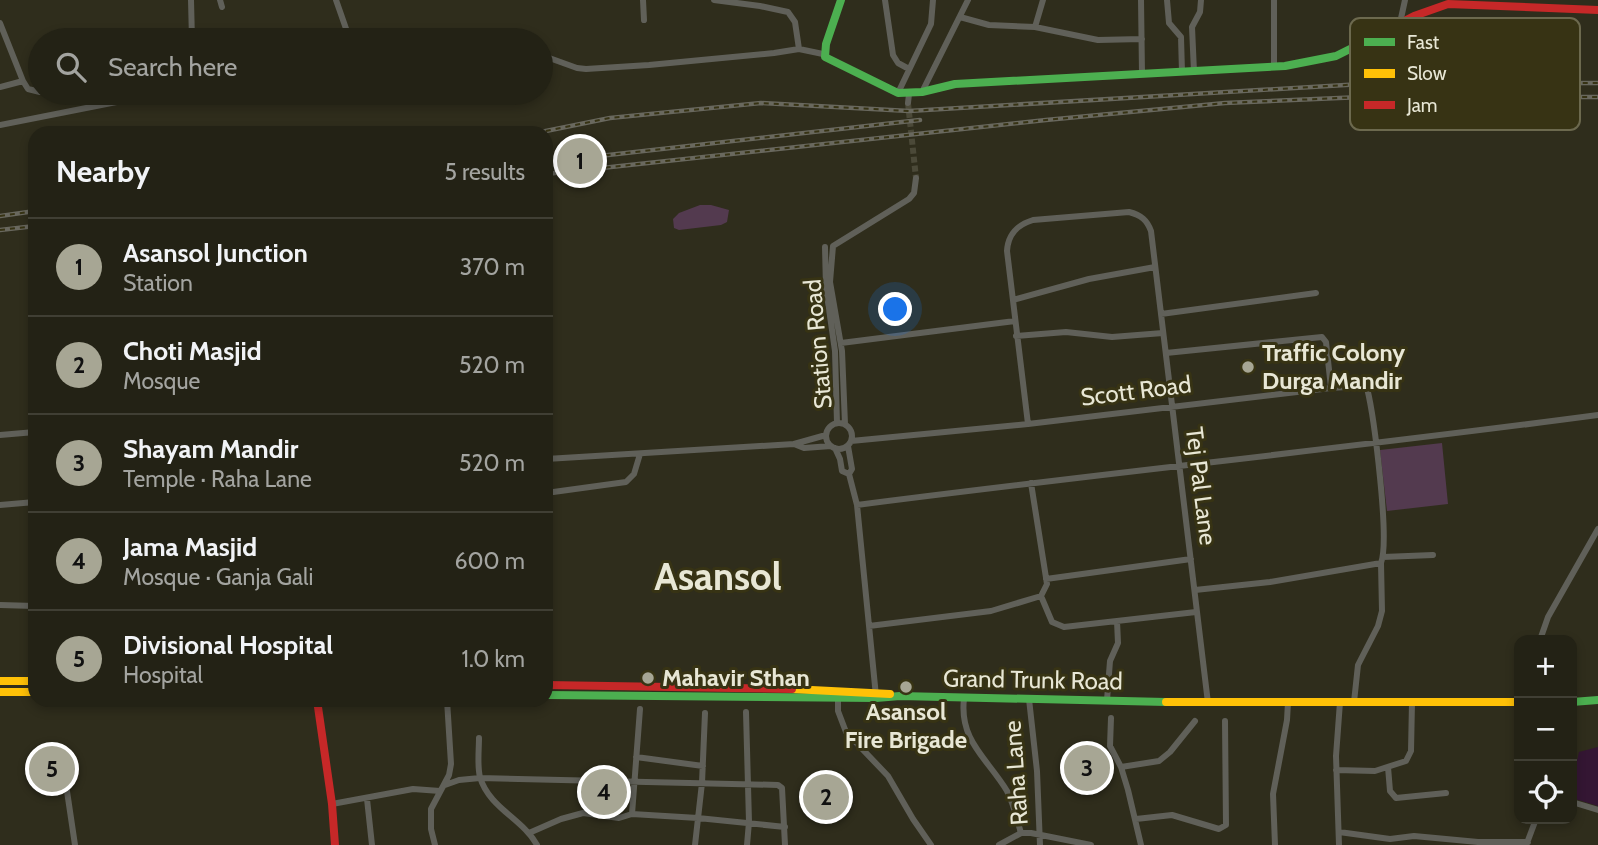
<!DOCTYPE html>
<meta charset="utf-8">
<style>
:root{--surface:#232215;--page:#2f2f22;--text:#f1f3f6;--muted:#a3a4a0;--line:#403f34;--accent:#a7a694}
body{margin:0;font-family:Cabin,sans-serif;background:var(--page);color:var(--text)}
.controls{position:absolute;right:21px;bottom:21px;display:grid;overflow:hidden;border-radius:14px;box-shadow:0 4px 10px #0003}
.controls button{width:63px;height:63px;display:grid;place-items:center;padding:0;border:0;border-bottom:2px solid var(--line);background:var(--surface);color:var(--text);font:35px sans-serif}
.you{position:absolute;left:896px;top:310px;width:24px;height:24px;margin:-18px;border:5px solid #fff;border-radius:50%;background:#1a73e8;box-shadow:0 0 0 10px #1a73e833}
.badge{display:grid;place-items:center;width:46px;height:46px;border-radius:50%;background:var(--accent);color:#111;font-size:23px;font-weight:700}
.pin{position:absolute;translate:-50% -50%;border:4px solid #fff;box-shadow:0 2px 7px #0006}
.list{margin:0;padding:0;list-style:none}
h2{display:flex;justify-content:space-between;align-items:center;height:91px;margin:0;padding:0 28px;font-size:30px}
h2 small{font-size:23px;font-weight:400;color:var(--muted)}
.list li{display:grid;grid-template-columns:46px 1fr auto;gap:21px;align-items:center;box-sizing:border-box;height:98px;padding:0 28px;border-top:2px solid var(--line)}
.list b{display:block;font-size:26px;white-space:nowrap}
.list p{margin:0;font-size:23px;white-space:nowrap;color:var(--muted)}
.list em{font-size:23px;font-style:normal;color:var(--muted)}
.icon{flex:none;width:38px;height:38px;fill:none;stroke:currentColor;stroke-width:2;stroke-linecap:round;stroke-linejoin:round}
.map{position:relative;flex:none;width:1598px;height:845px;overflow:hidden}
.search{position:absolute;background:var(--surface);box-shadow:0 4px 10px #0003;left:28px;top:28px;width:525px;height:77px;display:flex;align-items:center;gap:18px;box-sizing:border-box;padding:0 24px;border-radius:38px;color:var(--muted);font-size:26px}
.panel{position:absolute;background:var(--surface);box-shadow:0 4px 10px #0003;left:28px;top:126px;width:525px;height:581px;border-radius:21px}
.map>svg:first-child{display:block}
.green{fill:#533a4f}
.water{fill:#341633}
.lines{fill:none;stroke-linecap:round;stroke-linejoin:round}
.street-tunnel{stroke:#4b4938;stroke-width:6;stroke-dasharray:6 3;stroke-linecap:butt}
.street{stroke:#606059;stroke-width:6}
.fast{stroke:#4caf50;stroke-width:8}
.slow{stroke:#ffc107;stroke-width:8}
.jam{stroke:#c62828;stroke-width:8}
.rail-casing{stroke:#69685e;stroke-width:4.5}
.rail{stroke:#373314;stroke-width:2;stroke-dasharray:5;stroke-linecap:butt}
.poi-dot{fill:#a7a694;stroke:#373314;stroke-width:2.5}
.labels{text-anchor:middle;stroke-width:6;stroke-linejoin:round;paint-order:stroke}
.street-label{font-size:24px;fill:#e8e7d5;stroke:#373314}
.poi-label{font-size:24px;font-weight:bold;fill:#e8e7d5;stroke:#373314;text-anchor:start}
.town-label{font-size:38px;font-weight:bold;fill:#e8e7d5;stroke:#373314}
.key{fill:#373314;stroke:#6c694e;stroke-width:2}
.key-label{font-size:19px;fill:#e8e7d5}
</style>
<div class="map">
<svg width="1598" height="845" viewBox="0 0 1598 845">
<rect width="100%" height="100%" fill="#2f2d1c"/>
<path class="green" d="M 700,205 L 711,205 L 729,210 L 727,222 L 721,225 L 679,230 L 674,228 L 673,219 L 679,213 Z
M 1442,443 L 1448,504 L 1387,511 L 1380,450 Z"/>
<path class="water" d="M 1598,747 L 1598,806 L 1572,798 L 1572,783 L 1579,752 Z"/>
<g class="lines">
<path class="street-tunnel" d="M 908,103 L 916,178"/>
<path class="street" d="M 191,0 L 192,40
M 220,0 L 222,7
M 336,0 L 350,40
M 643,0 L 644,20
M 714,0 L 760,6 L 788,12 L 795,22 L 799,49 L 823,54
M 885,0 L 893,55 L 898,63 L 909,69
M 1141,0 L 1142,73
M 1167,0 L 1169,23 L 1181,37 L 1182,72
M 960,17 L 989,25 L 1035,27 L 1098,40 L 1142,39
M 0,23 L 23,81 L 28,89 L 40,92
M 1400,23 L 1405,0
M 1035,27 L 1043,0
M 541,55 L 577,68 L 586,69 L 649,65 L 774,53 L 799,49
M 1274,67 L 1274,0
M 1194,72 L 1192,27 L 1200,12 L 1201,0
M 0,87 L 23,81
M 922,92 L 968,0
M 898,93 L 931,24 L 933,0
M 908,103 L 909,94
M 0,125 L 162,93
M 825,247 L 826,288 L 835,351 L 837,423
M 1013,300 L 1089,279 L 1155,267
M 1161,314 L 1316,293
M 1016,336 L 1066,332 L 1112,337 L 1163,333
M 841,343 L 1015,321
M 1166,353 L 1322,337 L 1326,342 L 1331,388
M826 436a13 13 0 1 1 26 0a13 13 0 1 1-26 0Z
M 845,424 L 842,351 L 830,282 L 833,246 L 909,199 L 914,193 L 916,178
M 1028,424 L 1007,251 C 1008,234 1017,225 1033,220 L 1129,212 C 1141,215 1147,220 1151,231 L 1208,703
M 0,435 L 35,432
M 826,435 L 794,444 L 804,448 L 831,446
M 851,441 L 1028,424 L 1331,388 L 1361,386 L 1367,388 C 1374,416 1390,540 1381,563 L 1270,582 L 1195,590
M 835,448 L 840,459 L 842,471 L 849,474 L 852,469 L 848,446
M 546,459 L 794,444
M 849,474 L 857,505 L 876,696
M 546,493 L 626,482 L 634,474 L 640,454
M 0,505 L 35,502
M 857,505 C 1104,473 1351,448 1598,415
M 1383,557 L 1433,555
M 1046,579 L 1191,559
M 1041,596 L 1052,622 L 1064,627 L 1196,612
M 0,605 L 35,606
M 869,626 L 991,611 L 1041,596 L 1047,584 L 1031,483
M 1540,640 L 1548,617 L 1598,529
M 838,697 L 838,711 L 846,732 L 888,776 L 913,819 L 931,845
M 964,699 C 959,741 988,759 1007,791 C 1014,804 1017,820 1021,833
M 1029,699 L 1037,771 L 1040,845
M 1107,700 L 1110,661 L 1118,643 L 1117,621
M 1354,702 L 1358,665 L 1378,626 L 1382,611 L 1381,563
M 746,712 L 749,822 L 747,845
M 1111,718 L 1110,746 L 1121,767 L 1128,790 L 1141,845
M 479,738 C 479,750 477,766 480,777 C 489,808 523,819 537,845
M 636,757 L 703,766
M 1121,767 L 1159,761 L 1170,752 L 1195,721
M 1388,767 L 1390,791 L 1396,798 L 1446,793
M 1336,770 L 1375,771 L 1406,761 L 1411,751 L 1412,702
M 64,771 L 75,845
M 445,785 L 459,780 L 480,778 L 778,785 L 782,788 L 785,845
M 367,799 L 372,845
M 1572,802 L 1598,810
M 332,804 L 413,789 L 440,791
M 632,814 L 640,709
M 1136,819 L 1172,815 L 1219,829 L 1226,825 L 1225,721
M 1339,832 L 1390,839 L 1414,836 L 1478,842 L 1528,842
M 529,833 L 561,819 L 583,813 L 619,818 L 632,814 L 698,818 L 785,827
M 1527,843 L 1536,819
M 435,845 L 431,829 L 431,809 L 449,775 L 451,764 L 447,700
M 695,845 L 702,783 L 705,713
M 999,845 L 1021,833 L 1031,833 L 1091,845
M 1275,845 L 1273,794 L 1287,720 L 1288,702
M 1339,845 L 1336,756 L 1340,702"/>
<path class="fast" d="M 841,0 L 826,44 L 825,57 L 898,93 L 922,92 L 955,84 L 1285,66 L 1336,56 L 1358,45
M 546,695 L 876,698 L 900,696 L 1166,702
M 1572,702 L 1598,700"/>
<path class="slow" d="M 0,681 L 35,681
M 792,689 L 890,694
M 0,692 L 35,692
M 1166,702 L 1519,702"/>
<path class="jam" d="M 1358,45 L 1414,16 L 1448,4 L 1598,10
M 546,685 L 792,689
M 317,700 L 332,804 L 335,845"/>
<g class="rail-casing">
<path id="rail" d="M 536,133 L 610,118 L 761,103 L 909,111 L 1362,84 L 1598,83
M 546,162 L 920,120
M 546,174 L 1046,120 L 1225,103 L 1362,97 L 1598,97
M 0,216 L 35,211
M 0,230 L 35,226"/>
</g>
<use href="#rail" class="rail"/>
</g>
<g class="poi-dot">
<circle cx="1248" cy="367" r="7"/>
<circle cx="648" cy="678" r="7"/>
<circle cx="906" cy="687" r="7"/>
</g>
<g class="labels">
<g class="street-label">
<text transform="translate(818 344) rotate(-95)" y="8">Station Road</text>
<text transform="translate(1136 391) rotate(-7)" y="8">Scott Road</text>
<text transform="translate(1201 486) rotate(83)" y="8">Tej Pal Lane</text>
<text transform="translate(1033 680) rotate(1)" y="8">Grand Trunk Road</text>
<text transform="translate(1016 773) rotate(-94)" y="8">Raha Lane</text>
</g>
<g class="poi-label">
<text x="1262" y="361">Traffic Colony<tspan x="1262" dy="28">Durga Mandir</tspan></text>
<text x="662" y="686">Mahavir Sthan</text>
<text x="906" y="720" text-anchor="middle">Asansol<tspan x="906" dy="28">Fire Brigade</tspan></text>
</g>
<g class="town-label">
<text x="718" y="590">Asansol</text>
</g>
</g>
<rect x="1350" y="18" width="230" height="112" rx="10" class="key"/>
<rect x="1364" y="38" width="31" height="8" fill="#4caf50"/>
<rect x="1364" y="69" width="31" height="9" fill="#ffc107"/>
<rect x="1364" y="101" width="31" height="8" fill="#c62828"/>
<g class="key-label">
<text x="1407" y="49">Fast</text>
<text x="1407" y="80">Slow</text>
<text x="1407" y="112">Jam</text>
</g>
</svg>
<div class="controls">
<button>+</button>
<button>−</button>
<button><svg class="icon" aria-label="locate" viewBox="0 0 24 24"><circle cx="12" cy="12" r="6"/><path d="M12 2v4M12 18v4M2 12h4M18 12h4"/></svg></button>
</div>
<div class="you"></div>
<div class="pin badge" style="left:580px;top:161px">1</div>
<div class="pin badge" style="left:826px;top:797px">2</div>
<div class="pin badge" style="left:1087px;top:768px">3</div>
<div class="pin badge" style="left:604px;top:792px">4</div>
<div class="pin badge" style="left:52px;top:769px">5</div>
<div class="search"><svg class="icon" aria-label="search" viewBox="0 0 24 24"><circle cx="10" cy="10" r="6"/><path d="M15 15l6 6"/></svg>Search here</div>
<section class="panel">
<h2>Nearby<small>5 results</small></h2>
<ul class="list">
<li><span class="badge">1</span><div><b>Asansol Junction</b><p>Station</p></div><em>370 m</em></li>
<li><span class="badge">2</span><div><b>Choti Masjid</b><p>Mosque</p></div><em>520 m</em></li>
<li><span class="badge">3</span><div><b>Shayam Mandir</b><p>Temple · Raha Lane</p></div><em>520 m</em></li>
<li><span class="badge">4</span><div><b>Jama Masjid</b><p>Mosque · Ganja Gali</p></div><em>600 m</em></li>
<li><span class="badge">5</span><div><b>Divisional Hospital</b><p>Hospital</p></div><em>1.0 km</em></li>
</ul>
</section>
</div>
